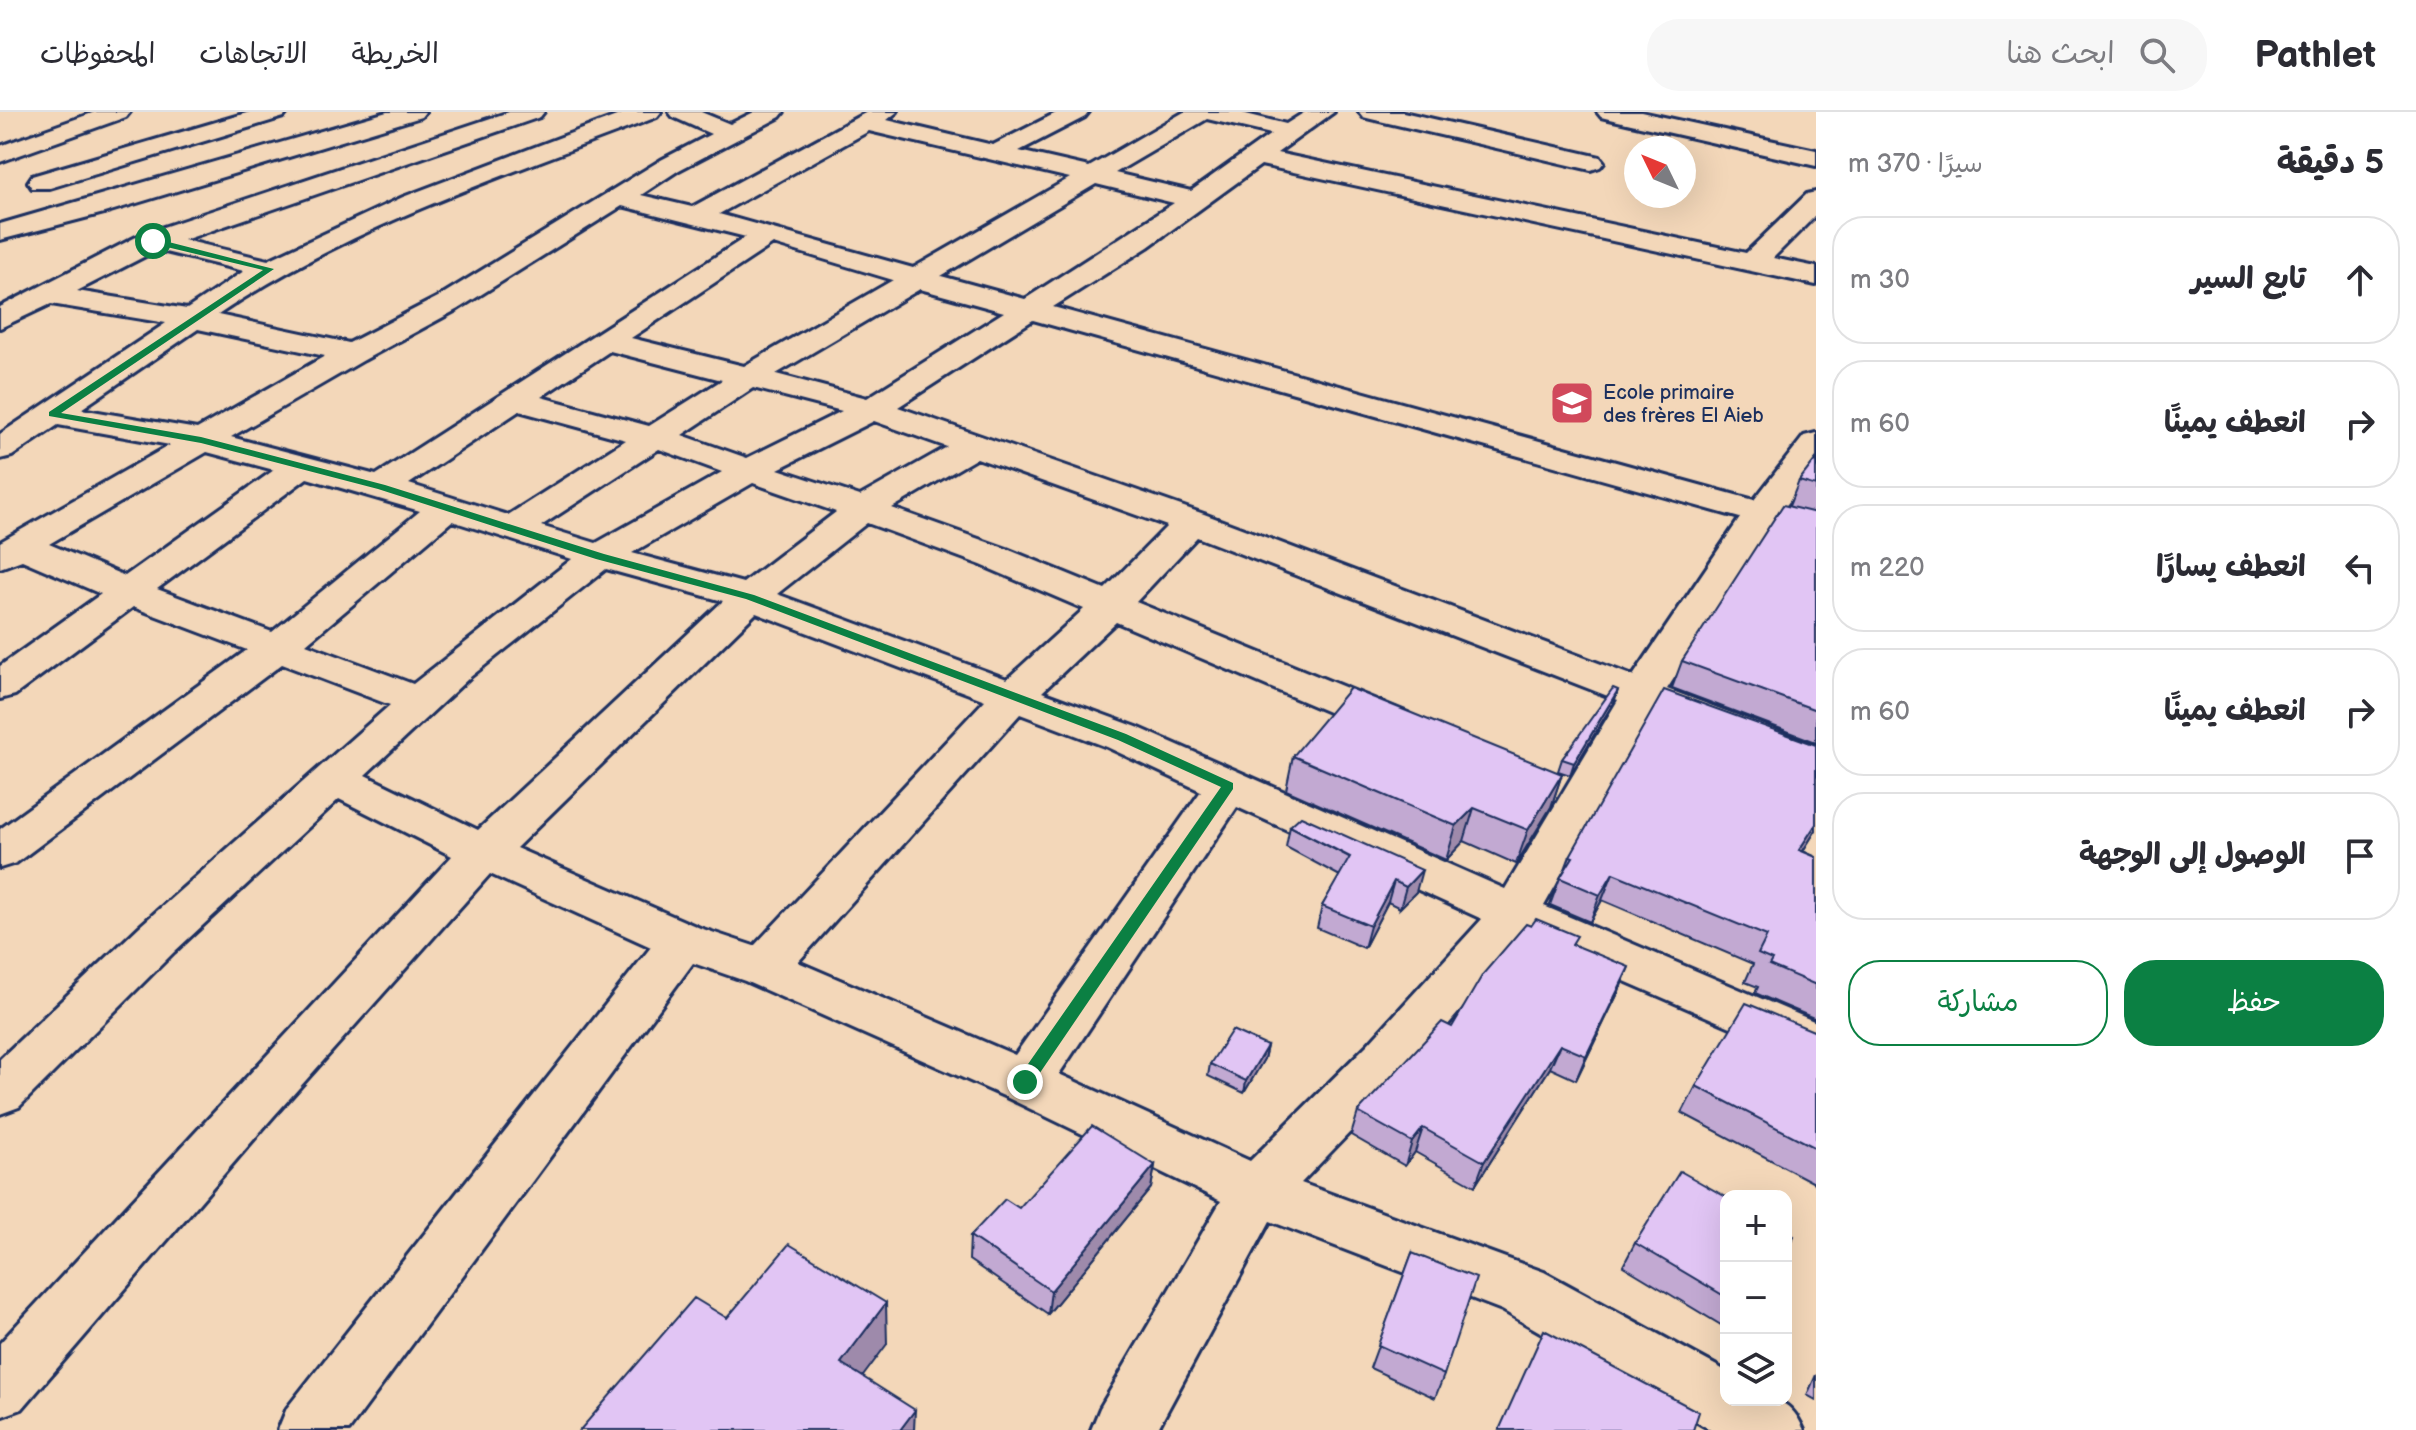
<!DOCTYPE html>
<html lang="ar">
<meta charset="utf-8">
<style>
:root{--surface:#fff;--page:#f7f7f7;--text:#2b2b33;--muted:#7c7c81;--line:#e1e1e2;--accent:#0b8043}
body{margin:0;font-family:"Balsamiq Sans","Playpen Sans Arabic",sans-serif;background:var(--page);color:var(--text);direction:rtl}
.controls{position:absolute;right:24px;bottom:24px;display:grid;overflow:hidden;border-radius:16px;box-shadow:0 8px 32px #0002}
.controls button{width:72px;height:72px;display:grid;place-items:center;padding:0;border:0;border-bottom:2px solid var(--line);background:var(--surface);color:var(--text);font:40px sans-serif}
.compass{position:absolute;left:1624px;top:24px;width:72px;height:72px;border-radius:50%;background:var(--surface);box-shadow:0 8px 32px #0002;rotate:313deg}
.stop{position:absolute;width:24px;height:24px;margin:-18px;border:6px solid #0b8043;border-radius:50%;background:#fff}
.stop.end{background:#0b8043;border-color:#fff;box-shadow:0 2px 8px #0008}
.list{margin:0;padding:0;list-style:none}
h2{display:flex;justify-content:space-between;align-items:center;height:104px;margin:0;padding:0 32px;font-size:34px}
h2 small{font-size:26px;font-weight:400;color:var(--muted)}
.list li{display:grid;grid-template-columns:52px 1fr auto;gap:24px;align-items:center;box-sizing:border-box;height:128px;margin:0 16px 16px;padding:0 16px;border:2px solid var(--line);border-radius:32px}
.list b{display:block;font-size:30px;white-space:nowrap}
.list em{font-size:26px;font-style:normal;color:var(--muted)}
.actions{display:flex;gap:16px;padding:24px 32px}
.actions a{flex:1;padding:18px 0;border:2px solid var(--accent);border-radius:32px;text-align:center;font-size:28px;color:var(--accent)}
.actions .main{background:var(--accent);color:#fff}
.icon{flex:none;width:44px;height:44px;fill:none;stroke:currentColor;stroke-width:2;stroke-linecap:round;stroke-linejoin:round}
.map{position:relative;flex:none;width:1816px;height:1318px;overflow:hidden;direction:ltr}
header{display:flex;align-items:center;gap:48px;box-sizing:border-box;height:112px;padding:0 40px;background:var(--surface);border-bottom:2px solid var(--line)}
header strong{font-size:38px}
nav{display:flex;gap:44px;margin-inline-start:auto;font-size:28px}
.search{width:560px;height:72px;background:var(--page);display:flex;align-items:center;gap:20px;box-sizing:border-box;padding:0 28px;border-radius:32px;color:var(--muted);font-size:30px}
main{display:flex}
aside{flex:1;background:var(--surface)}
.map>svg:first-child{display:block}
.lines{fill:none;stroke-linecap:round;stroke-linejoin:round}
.minor-casing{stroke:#1b2f5e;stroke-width:6}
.minor{fill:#f3d7b9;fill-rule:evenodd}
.wall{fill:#c2a9d2;stroke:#1b2f5e;stroke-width:2}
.shaded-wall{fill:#9e8aab;stroke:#1b2f5e;stroke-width:2}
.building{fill:#e1c5f4;stroke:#1b2f5e;stroke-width:2}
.route{fill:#0b8043}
.labels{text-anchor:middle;stroke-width:6;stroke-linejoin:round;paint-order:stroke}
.far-poi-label{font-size:20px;fill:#1b2f5e;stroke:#f3d7b9;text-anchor:start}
</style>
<header>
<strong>Pathlet</strong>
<div class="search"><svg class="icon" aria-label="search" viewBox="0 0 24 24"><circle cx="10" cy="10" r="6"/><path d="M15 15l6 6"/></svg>ابحث هنا</div>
<nav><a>الخريطة</a><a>الاتجاهات</a><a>المحفوظات</a></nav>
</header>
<main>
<aside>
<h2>5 دقيقة<small>سيرًا · 370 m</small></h2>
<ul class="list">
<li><svg class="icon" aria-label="ahead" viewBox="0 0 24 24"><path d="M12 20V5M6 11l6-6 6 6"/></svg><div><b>تابع السير</b></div><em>30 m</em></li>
<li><svg class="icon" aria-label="right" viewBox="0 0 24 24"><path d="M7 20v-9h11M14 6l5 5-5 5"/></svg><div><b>انعطف يمينًا</b></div><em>60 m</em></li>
<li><svg class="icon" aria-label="left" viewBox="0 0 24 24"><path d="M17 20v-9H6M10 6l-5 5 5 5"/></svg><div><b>انعطف يسارًا</b></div><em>220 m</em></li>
<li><svg class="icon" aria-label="right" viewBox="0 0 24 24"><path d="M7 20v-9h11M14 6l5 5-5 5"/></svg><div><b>انعطف يمينًا</b></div><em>60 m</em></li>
<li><svg class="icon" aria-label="arrive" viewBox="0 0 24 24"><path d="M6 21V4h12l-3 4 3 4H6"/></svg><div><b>الوصول إلى الوجهة</b></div></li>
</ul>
<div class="actions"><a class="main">حفظ</a><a>مشاركة</a></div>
</aside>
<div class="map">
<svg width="1816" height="1318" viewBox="0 0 1816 1318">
<rect width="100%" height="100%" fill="#f3d7b9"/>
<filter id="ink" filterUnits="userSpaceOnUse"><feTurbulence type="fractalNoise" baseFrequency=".0125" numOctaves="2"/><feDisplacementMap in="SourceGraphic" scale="16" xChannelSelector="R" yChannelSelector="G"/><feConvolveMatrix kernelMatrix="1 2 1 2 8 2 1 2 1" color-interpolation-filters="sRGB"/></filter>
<g filter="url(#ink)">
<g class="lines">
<g class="minor-casing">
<path id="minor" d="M 95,0 L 130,0 L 126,5 L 0,50 L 0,34 Z
M 250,0 L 288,0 L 284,5 L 50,76 L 32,76 L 28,70 L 32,64 Z
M 387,0 L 425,0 L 421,5 L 104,101 L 0,128 L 0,112 Z
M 509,0 L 544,0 L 540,5 L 184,128 L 268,148 L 403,85 L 627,0 L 661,0 L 657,5 C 510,62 349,114 218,203 L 349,231 L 438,185 L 661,48 L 711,22 L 673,5 L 669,0 L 701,0 L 730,12 L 754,0 L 784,0 L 780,5 L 679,58 L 641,83 L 692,95 L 867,0 L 897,0 L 887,8 L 993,33 L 1058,0 L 1089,0 L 1085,5 L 1019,39 L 1089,55 L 1184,0 L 1238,0 L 1286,12 L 1305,0 L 1334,0 L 1277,41 L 1746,141 L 1807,82 L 1816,80 L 1816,103 L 1773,146 L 1816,155 L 1816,173 L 1261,53 L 1148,135 L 1053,195 L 1754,388 L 1804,324 L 1816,321 L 1816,354 L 1784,396 L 1816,405 L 1816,427 L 1771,415 L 1667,577 L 1816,633 L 1816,663 L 1652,601 L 1544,794 L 1816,910 L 1816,952 L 1523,825 L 1405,963 L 1301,1071 L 1544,1160 L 1726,1259 L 1726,1288 C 1765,1288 1786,1277 1804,1318 L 1711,1318 L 1502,1198 L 1270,1109 L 1157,1318 L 1091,1318 L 1100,1296 L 1221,1089 L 1006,985 L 745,869 L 693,851 L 349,1318 L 278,1318 L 287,1296 L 651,835 L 490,762 L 273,1005 L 22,1297 L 0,1305 L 0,1231 L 452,744 L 339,687 L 174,840 L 19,995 L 0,1002 L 0,947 L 140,814 L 390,593 L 282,552 L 16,751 L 0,756 L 0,717 L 247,538 L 133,495 L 15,583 L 0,587 L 0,554 L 101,482 L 22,448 L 0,456 L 0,430 L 170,333 L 58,313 L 12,344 L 0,347 L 0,322 L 166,211 L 51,192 L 0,216 L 0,195 L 142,122 ZM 1207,7 L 1271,22 L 1191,79 L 1115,61 ZM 869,19 L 1070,66 L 913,156 L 719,102 ZM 1096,72 L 1174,91 L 1025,187 L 941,164 ZM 622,94 L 746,125 L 376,363 L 231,325 L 364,248 L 458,197 ZM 773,132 L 893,168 L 744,254 L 631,226 ZM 157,138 L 244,159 L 187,197 L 77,179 ZM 920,177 L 1004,200 L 867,286 L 776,262 ZM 1033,208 L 1740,406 L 1633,564 L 1204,402 L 898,295 ZM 198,217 L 325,244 L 197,317 L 81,297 ZM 610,239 L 722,268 L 649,314 L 541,285 ZM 753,276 L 842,299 L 747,346 L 682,323 ZM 519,299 L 626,328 L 508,403 L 409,372 ZM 874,309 L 947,335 L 860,384 L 778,357 ZM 659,337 L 722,360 L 596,431 L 541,414 ZM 207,340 L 274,358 L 125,464 L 49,432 ZM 977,346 L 1167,414 L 1105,477 L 1007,437 L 892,396 ZM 307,366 L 420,399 L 272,520 L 157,477 ZM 753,371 L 836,400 L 743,471 L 632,441 ZM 452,409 L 572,447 L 413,572 L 306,532 ZM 867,411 L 981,453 L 1084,497 L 1007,567 L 777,482 ZM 1197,425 L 1618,588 L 1505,777 L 1137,615 L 1042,580 L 1116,510 L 1378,621 L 1393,624 L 1408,621 L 1414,611 L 1408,601 L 1136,490 ZM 606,457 L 723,489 L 478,718 L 365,663 L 469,566 ZM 756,501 L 985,588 L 754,834 L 700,816 L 516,736 ZM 1020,602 L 1107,635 L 1201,679 L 1015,943 L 798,850 ZM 1237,695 L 1482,807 L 1367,933 L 1250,1049 L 1059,962 Z
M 1359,0 L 1403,0 L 1600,45 L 1604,50 L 1600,55 L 1591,58 L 1371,7 L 1363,5 Z
M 1597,0 L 1641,0 L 1816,38 L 1816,54 L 1609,7 L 1601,5 Z"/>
</g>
<use href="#minor" class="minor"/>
</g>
<path class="wall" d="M 1816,347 L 1816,630 L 1672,576 L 1682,549 L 1789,394 L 1799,369 Z
M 1618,578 L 1614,590 L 1570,663 L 1558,659 L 1562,647 Z
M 1816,633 L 1816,718 L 1803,739 L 1816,745 L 1816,907 L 1755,881 L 1758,875 L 1745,870 L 1753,852 L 1602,788 L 1590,810 L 1550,793 L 1560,766 L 1565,757 L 1570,744 Z
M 1293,644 L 1562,662 L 1551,695 L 1516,752 L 1464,729 L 1446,748 L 1286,678 Z
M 1290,714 L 1416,780 L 1400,796 L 1388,790 L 1364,836 L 1317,816 L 1322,794 L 1340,764 L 1286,735 Z
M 1574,832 L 1619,879 L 1576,968 L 1550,956 L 1475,1074 L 1415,1040 L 1405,1054 L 1351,1023 L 1358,1000 L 1452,915 Z
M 1816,920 L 1816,1072 L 1682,1001 L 1696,974 Z
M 1267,934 L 1264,947 L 1244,981 L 1208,964 L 1210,952 Z
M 1155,1053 L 1151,1076 L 1048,1202 L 969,1148 L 970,1124 L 1019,1096 Z
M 1726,1085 L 1726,1216 L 1623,1154 L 1635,1131 Z
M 1412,1141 L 1444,1263 L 1435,1286 L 1370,1256 Z
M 1816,1263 L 1816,1288 L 1807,1283 Z"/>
<path class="shaded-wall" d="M 1618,578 L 1614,590 L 1570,663 L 1574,651 Z
M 1562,662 L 1551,695 L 1516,752 L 1528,718 Z
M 1474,696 L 1464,729 L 1446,748 L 1456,714 Z
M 1816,712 L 1816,718 L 1786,766 L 1799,738 Z
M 1422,758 L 1416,780 L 1400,796 L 1406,775 Z
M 1613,761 L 1602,788 L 1590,810 L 1600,783 Z
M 1394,769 L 1388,790 L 1364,836 L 1370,814 Z
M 1629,855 L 1619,879 L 1576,968 L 1586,944 Z
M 1560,933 L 1550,956 L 1475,1074 L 1484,1050 Z
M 1267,934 L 1264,947 L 1244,981 L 1246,969 Z
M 1423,1016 L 1415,1040 L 1405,1054 L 1412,1030 Z
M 1155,1053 L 1151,1076 L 1048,1202 L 1051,1179 Z
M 886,1191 L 887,1232 L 843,1291 L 841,1251 Z
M 915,1298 L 914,1318 L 900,1318 Z"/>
<path class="building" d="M 1816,347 L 1816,374 L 1799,369 Z
M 1783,393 L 1816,401 L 1816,598 L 1682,549 Z
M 1350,576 L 1562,662 L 1528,718 L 1474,696 L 1456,714 L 1293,644 Z
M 1613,576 L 1618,578 L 1574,651 L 1562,647 Z
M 1664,578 L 1816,633 L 1816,712 L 1799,738 L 1816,745 L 1816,873 L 1769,853 L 1772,848 L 1758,842 L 1767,824 L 1613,761 L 1600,783 L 1560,766 L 1573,745 L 1570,744 Z
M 1301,704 L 1422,758 L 1406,775 L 1394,769 L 1370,814 L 1322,794 L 1350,745 L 1290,714 Z
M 1536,807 L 1577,824 L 1572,832 L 1629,855 L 1586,944 L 1560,933 L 1484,1050 L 1423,1016 L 1412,1030 L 1358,1000 L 1442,910 L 1452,915 L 1483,862 L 1526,812 L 1531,814 Z
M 1746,891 L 1816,920 L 1816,1036 L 1696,974 Z
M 1232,918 L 1267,934 L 1246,969 L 1210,952 Z
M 1092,1014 L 1155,1053 L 1051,1179 L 970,1124 L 1005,1087 L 1019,1096 Z
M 1680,1059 L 1726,1085 L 1726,1185 L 1635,1131 Z
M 1786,1119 L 1794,1124 L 1786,1139 Z
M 789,1132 L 886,1191 L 841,1251 L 915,1298 L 900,1318 L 580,1318 L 694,1186 L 727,1206 Z
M 1412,1141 L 1476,1166 L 1444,1263 L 1378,1233 Z
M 1544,1218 L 1699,1300 L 1693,1318 L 1499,1318 Z"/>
</g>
<path class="route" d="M 153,126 L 274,157 L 61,301 L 201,325 L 385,373 L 604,442 L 754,483 L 1126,622 L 1233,671 L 1233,677 L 1031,974 L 1019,974 L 1019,965 L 1221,675 L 1118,628 L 746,487 L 596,447 L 378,377 L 201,331 L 49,304 L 49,300 L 263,158 L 150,131 Z"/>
<defs>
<g id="school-square" transform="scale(2.3)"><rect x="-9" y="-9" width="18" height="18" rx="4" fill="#d1495b" stroke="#f3d7b9"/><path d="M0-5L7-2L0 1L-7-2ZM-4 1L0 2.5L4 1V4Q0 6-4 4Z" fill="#fff"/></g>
</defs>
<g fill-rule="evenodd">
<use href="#school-square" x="1572" y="291"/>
</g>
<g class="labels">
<g class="far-poi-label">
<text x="1603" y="287">Ecole primaire<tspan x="1603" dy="23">des frères El Aieb</tspan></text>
</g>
</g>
</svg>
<div class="controls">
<button>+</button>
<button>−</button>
<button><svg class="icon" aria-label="layers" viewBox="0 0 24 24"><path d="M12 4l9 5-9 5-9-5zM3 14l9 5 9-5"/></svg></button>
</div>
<svg class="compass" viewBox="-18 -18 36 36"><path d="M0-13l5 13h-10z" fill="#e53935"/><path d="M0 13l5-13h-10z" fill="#7c7c81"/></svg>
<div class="stop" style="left:153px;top:129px"></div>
<div class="stop end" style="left:1025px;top:970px"></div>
</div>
</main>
